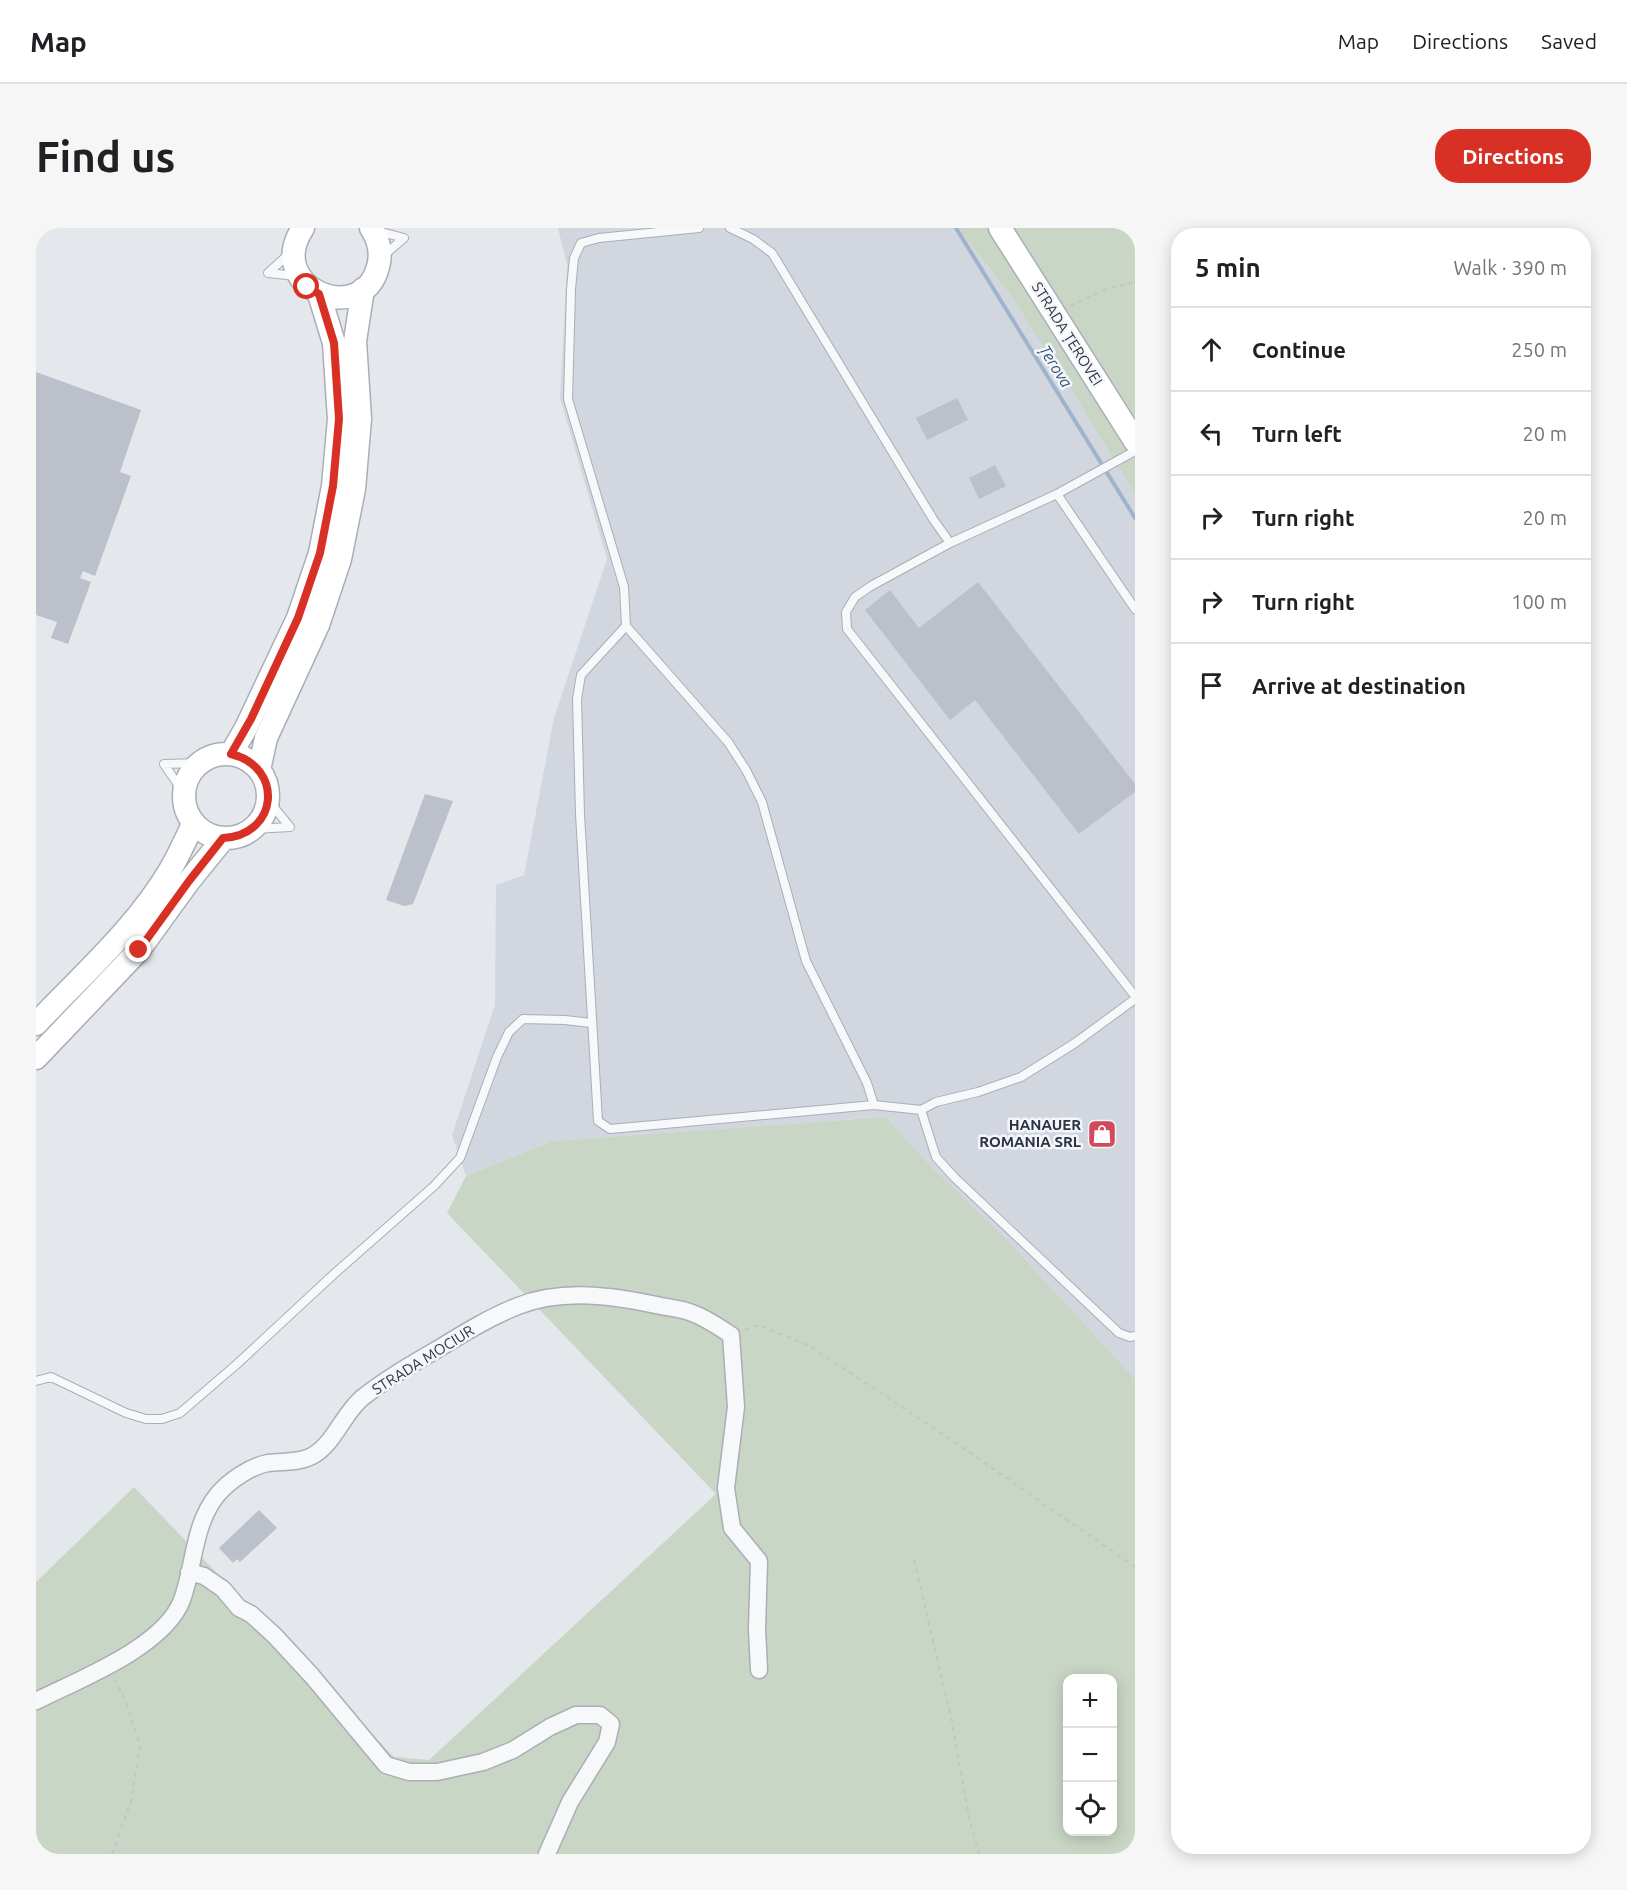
<!DOCTYPE html>
<meta charset="utf-8">
<style>
:root{--surface:#fff;--page:#f6f6f6;--text:#202124;--muted:#757577;--line:#e0e0e0;--accent:#d93025}
body{margin:0;font-family:Ubuntu,sans-serif;background:var(--page);color:var(--text)}
.controls{position:absolute;right:18px;bottom:18px;display:grid;overflow:hidden;border-radius:12px;box-shadow:0 3px 15px #0003}
.controls button{width:54px;height:54px;display:grid;place-items:center;padding:0;border:0;border-bottom:2px solid var(--line);background:var(--surface);color:var(--text);font:30px sans-serif}
.stop{position:absolute;width:18px;height:18px;margin:-14px;border:4px solid #d93025;border-radius:50%;background:#fff}
.stop.end{background:#d93025;border-color:#fff;box-shadow:0 2px 6px #0008}
.list{margin:0;padding:0;list-style:none}
h2{display:flex;justify-content:space-between;align-items:center;height:78px;margin:0;padding:0 24px;font-size:26px}
h2 small{font-size:20px;font-weight:400;color:var(--muted)}
.list li{display:grid;grid-template-columns:39px 1fr auto;gap:18px;align-items:center;box-sizing:border-box;height:84px;padding:0 24px;border-top:2px solid var(--line)}
.list b{display:block;font-size:22px;white-space:nowrap}
.list em{font-size:20px;font-style:normal;color:var(--muted)}
.icon{flex:none;width:33px;height:33px;fill:none;stroke:currentColor;stroke-width:2;stroke-linecap:round;stroke-linejoin:round}
.map{position:relative;flex:none;width:1099px;height:1626px;overflow:hidden;border-radius:24px}
header{display:flex;align-items:center;gap:36px;box-sizing:border-box;height:84px;padding:0 30px;background:var(--surface);border-bottom:2px solid var(--line)}
header strong{font-size:28px}
nav{display:flex;gap:33px;margin-inline-start:auto;font-size:21px}
.intro{display:flex;align-items:center;justify-content:space-between;box-sizing:border-box;height:144px;padding:0 36px}
h1{margin:0;font-size:42px}
.button{padding:15px 27px;border-radius:24px;background:var(--accent);color:#fff;font-size:21px;font-weight:700}
main{display:flex;gap:36px;padding:0 36px}
aside{flex:1;background:var(--surface);border-radius:24px;box-shadow:0 3px 15px #0003}
.map>svg:first-child{display:block}
.built{fill:#d2d6de}
.green{fill:#c9d6c5;fill-rule:evenodd}
.lines{fill:none;stroke-linecap:round;stroke-linejoin:round}
.stream{stroke:#9fb4cc;stroke-width:4}
.building{fill:#bbc0ca}
.lane-casing{stroke:#a9aeb7;stroke-width:10}
.street-casing{stroke:#a9aeb7;stroke-width:19}
.secondary-casing{stroke:#a9aeb7;stroke-width:25}
.path{stroke:#c2c5cb;stroke-width:2;stroke-dasharray:4.5 4.5;stroke-linecap:butt}
.lane{stroke:#f7f8fa;stroke-width:8}
.street{stroke:#f7f8fa;stroke-width:16}
.secondary{stroke:#fff;stroke-width:22}
.route{stroke:#d93025;stroke-width:8}
.labels{text-anchor:middle;stroke-width:5;stroke-linejoin:round;paint-order:stroke}
.street-label{font-size:15px;fill:#2b3445;stroke:#f4f6f9}
.poi-label{font-size:15px;font-weight:bold;fill:#2b3445;stroke:#f4f6f9;text-anchor:end}
.water-label{font-size:16px;font-style:italic;fill:#34527a;stroke:#f4f6f9}
</style>
<header>
<strong>Map</strong>
<nav><a>Map</a><a>Directions</a><a>Saved</a></nav>
</header>
<div class="intro"><h1>Find us</h1><a class="button">Directions</a></div>
<main>
<div class="map">
<svg width="1099" height="1626" viewBox="0 0 1099 1626">
<rect width="100%" height="100%" fill="#e4e7ec"/>
<path class="built" d="M 522,0 L 922,0 L 972,64 L 1038,166 L 1099,267 L 1099,1151 L 975,1016 L 893,936 L 850,889 L 516,913 L 430,948 L 416,907 L 459,777 L 460,657 L 488,647 L 518,490 L 571,331 L 524,170 L 531,37 Z"/>
<path class="green" d="M 922,0 L 1099,0 L 1099,267 L 1038,166 L 972,64 Z
M 850,889 L 893,936 L 975,1016 L 1099,1151 L 1099,1626 L 0,1626 L 0,1354 L 98,1259 L 358,1529 L 393,1532 L 680,1266 L 411,985 L 430,948 L 516,913 ZM 1032,1450 L 1076,1450 L 1076,1604 L 1032,1604 Z"/>
<g class="lines">
<path class="stream" d="M 920,0 L 1099,290"/>
</g>
<path class="building" d="M 0,144 L 105,182 L 84,244 L 95,248 L 59,348 L 47,343 L 44,350 L 55,354 L 32,416 L 15,410 L 21,394 L 0,387 Z
M 921,170 L 932,192 L 891,212 L 880,190 Z
M 959,237 L 970,258 L 943,271 L 933,250 Z
M 942,354 L 1099,556 L 1099,564 L 1043,606 L 939,472 L 914,492 L 829,382 L 854,362 L 883,400 Z
M 389,566 L 417,573 L 377,676 L 368,678 L 350,672 Z
M 223,1282 L 241,1300 L 204,1334 L 201,1331 L 197,1335 L 183,1320 Z"/>
<g class="lines">
<g class="lane-casing">
<path id="lane" d="M 663,0 L 563,10 L 545,15 L 538,30 L 535,61 L 532,171 L 588,359 L 590,398 L 545,447 L 541,471 L 544,586 L 562,893 L 574,901 L 838,877 L 885,882 L 900,929 L 918,949 L 1083,1105 L 1094,1109 L 1099,1108
M 694,0 L 717,11 L 736,25 L 897,291 L 914,315
M 341,3 L 368,10 L 347,28
M 255,24 L 232,45 L 260,48
M 1099,223 L 1021,266 L 914,315 L 835,358 L 819,369 L 810,384 L 811,401 L 1099,768
M 1021,266 L 1099,381
M 590,398 L 692,514 L 710,542 L 726,574 L 770,733 L 831,855 L 838,877
M 147,564 L 128,536 L 163,535
M 217,601 L 254,599 L 232,572
M 885,882 L 900,874 L 942,864 L 985,849 L 1039,815 L 1099,771
M 0,1153 L 15,1149 L 90,1185 L 110,1191 L 126,1191 L 144,1185 L 201,1136 L 298,1046 L 398,958 L 424,930 L 461,829 L 473,804 L 487,791 L 529,792 L 555,795"/>
</g>
<g class="street-casing">
<path id="street" d="M 153,1344 L 168,1348 L 187,1361 L 203,1380 L 215,1386 L 239,1408 L 276,1448 L 350,1537 L 373,1544 L 401,1544 L 447,1534 L 477,1522 L 514,1499 L 540,1487 L 564,1487 L 575,1496 L 571,1514 L 534,1574 L 511,1626
M 0,1473 C 44,1451 128,1419 146,1372 C 159,1336 157,1296 182,1266 C 193,1253 215,1238 232,1235 C 246,1233 263,1235 276,1228 C 298,1216 307,1186 326,1170 C 350,1151 376,1136 402,1121 C 428,1105 454,1089 482,1078 C 527,1060 579,1068 625,1078 C 635,1080 646,1081 656,1085 C 670,1090 683,1099 695,1107 L 700,1179 L 690,1260 L 696,1300 L 723,1333 L 721,1401 L 723,1442"/>
</g>
<g class="secondary-casing">
<path id="secondary" d="M 267,0 C 227,60 326,100 342,39 C 346,25 343,12 335,0
M 964,0 L 1099,213
M148 568a42 42 0 1 1 84 0a42 42 0 1 1-84 0Z
M 195,526 L 210,500 L 262,390 L 284,325 L 297,258 L 303,191 L 298,115 L 283,66
M 223,542 L 230,510 L 282,397 L 304,331 L 318,261 L 324,191 L 319,113 L 327,61
M 0,796 C 46,747 100,700 134,642 C 143,627 150,611 157,596
M 0,830 L 103,722 L 153,653 L 187,611"/>
</g>
<path class="path" d="M 1034,78 L 1068,62 L 1099,54
M 709,1102 L 722,1097 L 772,1117 L 917,1213 L 1099,1339
M 878,1332 L 916,1494 L 933,1590 L 943,1626
M 76,1626 L 95,1573 L 104,1517 L 90,1474 L 79,1452"/>
<use href="#lane" class="lane"/>
<use href="#street" class="street"/>
<use href="#secondary" class="secondary"/>
</g>
<g class="lines">
<path class="route" d="M 103,722 L 153,653 L 187,610 C 243,607 248,539 195,526 L 215,491 L 262,390 L 284,325 L 297,258 L 303,191 L 298,115 L 283,66 L 271,59"/>
</g>
<defs>
<g id="shop-square" transform="scale(1.5)"><rect x="-9" y="-9" width="18" height="18" rx="4" fill="#d1495b" stroke="#f4f6f9"/><path d="M-5-2.5h2.3a2.7 3.5 0 0 1 5.4 0H5L5.5 6h-11ZM-1.5-2.5h3a1.5 2.3 0 0 0-3 0Z" fill="#fff"/></g>
</defs>
<g fill-rule="evenodd">
<use href="#shop-square" x="1066" y="906"/>
</g>
<g class="labels">
<g class="street-label">
<text transform="translate(1031 106) rotate(58)" y="5">STRADA ȚEROVEI</text>
<text transform="translate(387 1132) rotate(-32)" y="5">STRADA MOCIUR</text>
</g>
<g class="poi-label">
<text x="1045" y="902">HANAUER<tspan x="1045" dy="17">ROMANIA SRL</tspan></text>
</g>
<g class="water-label">
<text transform="translate(1020 138) rotate(58)" y="6">Țerova</text>
</g>
</g>
</svg>
<div class="controls">
<button>+</button>
<button>−</button>
<button><svg class="icon" aria-label="locate" viewBox="0 0 24 24"><circle cx="12" cy="12" r="6"/><path d="M12 2v4M12 18v4M2 12h4M18 12h4"/></svg></button>
</div>
<div class="stop" style="left:271px;top:59px"></div>
<div class="stop end" style="left:103px;top:722px"></div>
</div>
<aside>
<h2>5 min<small>Walk · 390 m</small></h2>
<ul class="list">
<li><svg class="icon" aria-label="ahead" viewBox="0 0 24 24"><path d="M12 20V5M6 11l6-6 6 6"/></svg><div><b>Continue</b></div><em>250 m</em></li>
<li><svg class="icon" aria-label="left" viewBox="0 0 24 24"><path d="M17 20v-9H6M10 6l-5 5 5 5"/></svg><div><b>Turn left</b></div><em>20 m</em></li>
<li><svg class="icon" aria-label="right" viewBox="0 0 24 24"><path d="M7 20v-9h11M14 6l5 5-5 5"/></svg><div><b>Turn right</b></div><em>20 m</em></li>
<li><svg class="icon" aria-label="right" viewBox="0 0 24 24"><path d="M7 20v-9h11M14 6l5 5-5 5"/></svg><div><b>Turn right</b></div><em>100 m</em></li>
<li><svg class="icon" aria-label="arrive" viewBox="0 0 24 24"><path d="M6 21V4h12l-3 4 3 4H6"/></svg><div><b>Arrive at destination</b></div></li>
</ul>
</aside>
</main>
